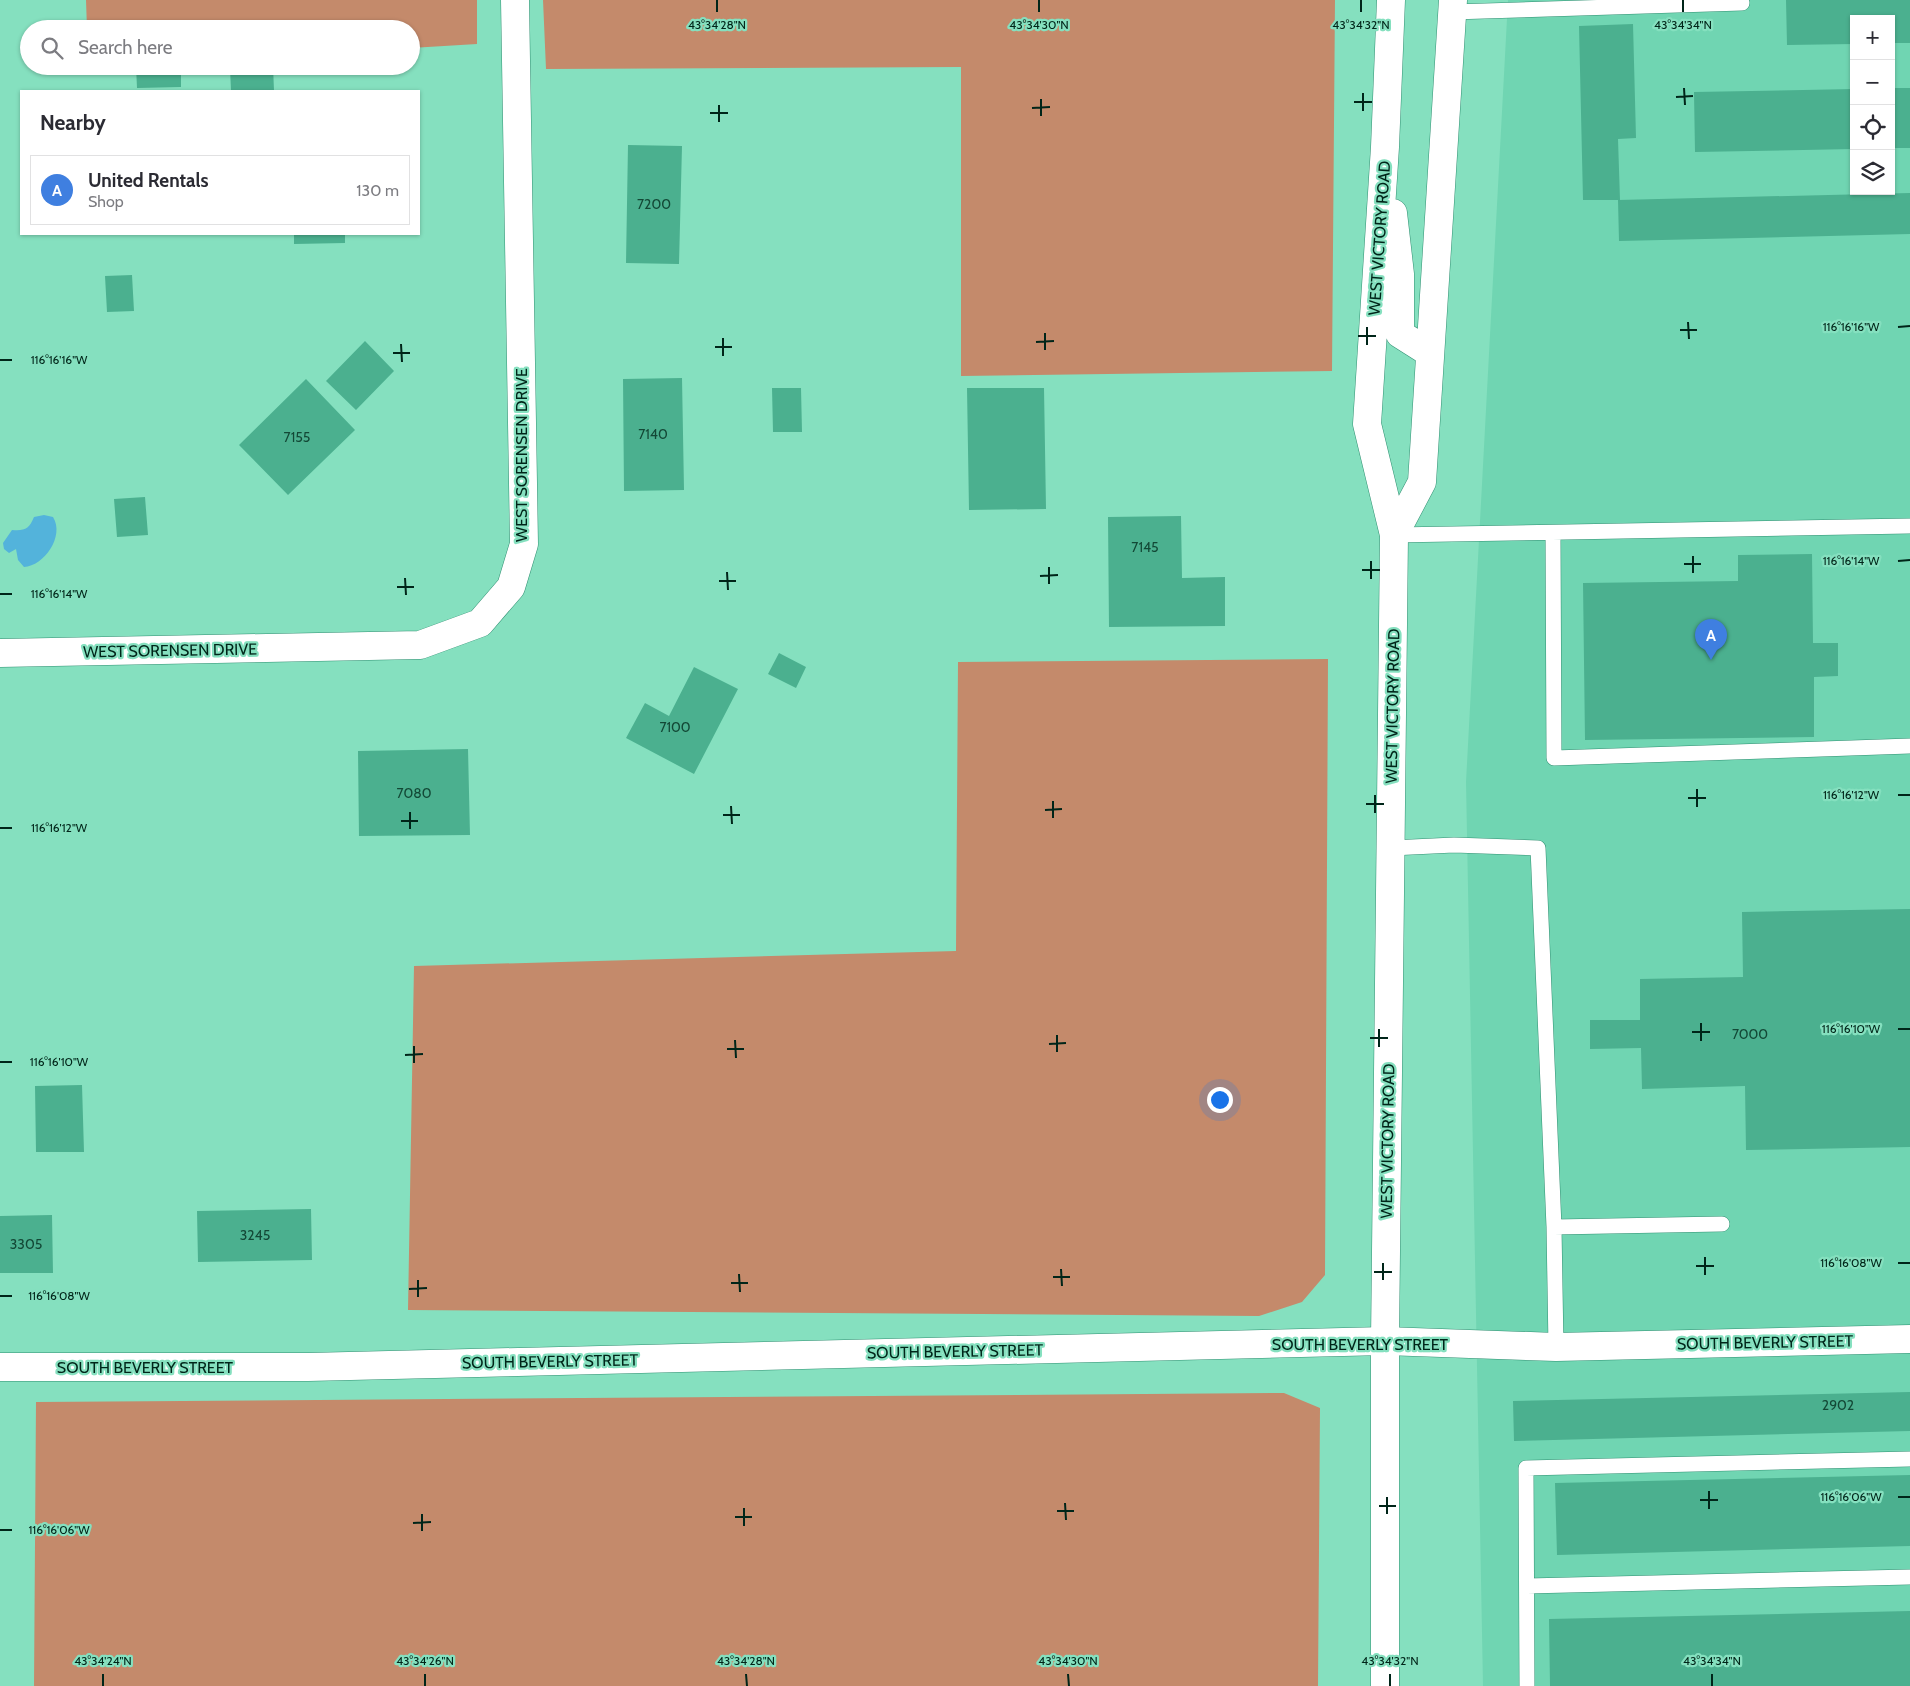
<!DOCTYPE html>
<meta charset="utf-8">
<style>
:root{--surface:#fff;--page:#f7f7f7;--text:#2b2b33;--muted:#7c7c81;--line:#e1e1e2;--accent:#a42271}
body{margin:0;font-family:Cabin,sans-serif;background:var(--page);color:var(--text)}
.controls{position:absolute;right:15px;top:15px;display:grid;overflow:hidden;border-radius:0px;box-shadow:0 1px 4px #0004}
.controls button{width:45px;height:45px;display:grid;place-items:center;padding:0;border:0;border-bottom:1px solid var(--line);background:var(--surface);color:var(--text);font:25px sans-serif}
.you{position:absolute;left:1219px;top:1099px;width:18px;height:18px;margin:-12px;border:4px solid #fff;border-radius:50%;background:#1a73e8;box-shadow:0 0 0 8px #1a73e833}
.badge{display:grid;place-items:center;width:32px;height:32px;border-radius:50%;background:var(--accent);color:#fff;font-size:16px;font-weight:700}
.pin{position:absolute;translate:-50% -41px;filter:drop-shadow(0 1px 2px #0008)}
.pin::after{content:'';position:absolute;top:26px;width:18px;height:15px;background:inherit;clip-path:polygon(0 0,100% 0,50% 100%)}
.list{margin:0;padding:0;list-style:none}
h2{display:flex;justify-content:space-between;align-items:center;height:65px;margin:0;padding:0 20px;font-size:21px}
h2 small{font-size:16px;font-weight:400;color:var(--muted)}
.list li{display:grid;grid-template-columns:32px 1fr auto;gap:15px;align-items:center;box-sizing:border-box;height:70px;margin:0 10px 10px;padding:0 10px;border:1px solid var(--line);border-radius:0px}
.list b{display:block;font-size:19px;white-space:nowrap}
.list p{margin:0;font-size:16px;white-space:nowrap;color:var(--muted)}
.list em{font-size:16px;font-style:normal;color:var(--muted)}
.icon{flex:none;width:28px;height:28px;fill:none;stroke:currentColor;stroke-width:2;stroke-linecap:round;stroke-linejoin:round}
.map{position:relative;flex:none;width:1910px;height:1686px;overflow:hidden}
.search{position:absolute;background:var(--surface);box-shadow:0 1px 4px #0004;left:20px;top:20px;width:400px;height:55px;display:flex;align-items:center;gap:12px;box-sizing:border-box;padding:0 18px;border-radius:28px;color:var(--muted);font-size:19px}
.panel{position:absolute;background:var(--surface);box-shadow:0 1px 4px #0004;left:20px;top:90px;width:400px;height:145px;border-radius:0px}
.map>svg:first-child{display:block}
.built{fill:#70d5b2;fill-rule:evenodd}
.green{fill:#c48a6b}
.water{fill:#53b3db}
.building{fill:#4bb08f}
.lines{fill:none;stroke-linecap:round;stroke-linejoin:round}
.service-casing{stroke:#309072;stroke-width:16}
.minor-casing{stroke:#309072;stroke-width:29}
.secondary-casing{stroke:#309072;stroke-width:29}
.service{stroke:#fff;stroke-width:15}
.minor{stroke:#fff;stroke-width:28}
.secondary{stroke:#fff;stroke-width:28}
.ticks{fill:none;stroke:#002519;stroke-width:2}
.labels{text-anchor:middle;stroke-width:4.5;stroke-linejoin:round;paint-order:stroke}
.number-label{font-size:14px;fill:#134836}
.street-label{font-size:16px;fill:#002519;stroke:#85e0bf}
.ticks-label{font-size:12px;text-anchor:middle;fill:#002519;stroke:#85e0bf;stroke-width:4.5;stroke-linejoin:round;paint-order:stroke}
</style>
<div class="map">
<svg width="1910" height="1686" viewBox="0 0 1910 1686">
<rect width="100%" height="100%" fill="#85e0bf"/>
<path class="built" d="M 1508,0 L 1910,0 L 1910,1686 L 1483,1686 L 1466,782 ZM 1854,19 L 1891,19 L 1891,191 L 1854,191 Z"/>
<path class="green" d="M 86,0 L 477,0 L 477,44 L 411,48 L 411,29 L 87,29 Z
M 543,0 L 1335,0 L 1332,371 L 961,376 L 961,67 L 546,69 Z
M 1328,659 L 1325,1275 L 1302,1302 L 1259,1316 L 408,1310 L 414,966 L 956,951 L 958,662 Z
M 1284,1393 L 1320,1408 L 1318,1686 L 34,1686 L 36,1402 Z"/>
<path class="water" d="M 44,515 L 53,517 C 65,536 44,566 24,567 L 18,560 L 16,549 L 9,553 L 4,549 L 3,543 L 12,530 C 25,531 29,529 34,517 Z"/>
<path class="building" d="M 1786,0 L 1910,0 L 1910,43 L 1891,43 L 1891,19 L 1854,19 L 1854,44 L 1787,45 Z
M 1633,24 L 1636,138 L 1618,139 L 1620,200 L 1583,200 L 1579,26 Z
M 136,66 L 181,66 L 181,87 L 137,88 Z
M 273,66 L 274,91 L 231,91 L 230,68 Z
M 1891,88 L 1910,88 L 1910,148 L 1891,148 Z
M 1854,89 L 1854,149 L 1695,152 L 1694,92 Z
M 628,145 L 682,146 L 679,264 L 626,263 Z
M 1910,193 L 1910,234 L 1619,241 L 1618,200 Z
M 294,234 L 345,234 L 345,243 L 294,244 Z
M 132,275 L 134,311 L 107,312 L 105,276 Z
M 365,341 L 394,371 L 356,410 L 326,381 Z
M 682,378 L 684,490 L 624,491 L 623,379 Z
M 306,379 L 355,430 L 288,495 L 239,445 Z
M 772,388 L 801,388 L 802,432 L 773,432 Z
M 967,388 L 1044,388 L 1046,509 L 969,510 Z
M 145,497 L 148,535 L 117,537 L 114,499 Z
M 1181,516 L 1182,578 L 1225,577 L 1225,626 L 1109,627 L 1108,517 Z
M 1812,554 L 1813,643 L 1838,643 L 1838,676 L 1814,677 L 1814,737 L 1585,740 L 1583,583 L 1738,581 L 1738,555 Z
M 779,653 L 806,667 L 796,688 L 768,674 Z
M 694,667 L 738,689 L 694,774 L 626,738 L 645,703 L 669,716 Z
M 468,749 L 470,835 L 359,836 L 358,751 Z
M 1910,909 L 1910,1147 L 1746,1150 L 1745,1086 L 1642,1089 L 1641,1048 L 1590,1049 L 1590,1020 L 1640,1020 L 1640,979 L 1743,977 L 1742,912 Z
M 82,1085 L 84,1152 L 36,1152 L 35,1086 Z
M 311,1209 L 312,1260 L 198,1262 L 197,1211 Z
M 52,1215 L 53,1273 L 0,1273 L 0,1216 Z
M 1910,1392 L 1910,1431 L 1514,1441 L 1513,1401 Z
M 1910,1475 L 1910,1546 L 1557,1555 L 1555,1483 Z
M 1910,1611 L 1910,1686 L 1550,1686 L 1549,1619 Z"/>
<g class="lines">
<g class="service-casing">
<path id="service" d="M 1452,12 L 1742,3
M 1553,534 L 1554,758 L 1910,746
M 1394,535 L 1910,526
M 1391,848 L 1454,845 L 1538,848 L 1554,1227 L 1556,1347
M 1554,1227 L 1722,1224
M 1527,1586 L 1910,1577
M 1527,1686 L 1526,1468 L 1910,1459"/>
</g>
<g class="minor-casing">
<path id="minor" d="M 0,653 L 420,645 L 480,623 L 511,587 L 524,544 L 515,0
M 0,1367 L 308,1367 L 1385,1341 L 1556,1347 L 1910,1339"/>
</g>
<g class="secondary-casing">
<path id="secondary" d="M 1393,213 L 1400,274 L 1400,334 L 1430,353
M 1394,535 L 1422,482 L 1453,0
M 1385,1686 L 1385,1341 L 1394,535 L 1367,424 L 1385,147 L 1391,0"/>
</g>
<use href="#service" class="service"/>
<use href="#minor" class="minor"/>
<use href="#secondary" class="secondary"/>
</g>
<path class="ticks" d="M 717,0 L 717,12M 1039,0 L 1039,12M 1361,0 L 1361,12M 1683,0 L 1683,12M 1684,88 L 1685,105M 1363,93 L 1363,111M 1676,97 L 1693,96M 1041,99 L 1041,116M 1354,102 L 1372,102M 719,105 L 719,122M 1032,108 L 1050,107M 710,113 L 728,113M 1688,322 L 1689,339M 1367,327 L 1367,345M 1898,327 L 1910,326M 1680,330 L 1697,330M 1045,333 L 1045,350M 1358,336 L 1376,336M 723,338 L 723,356M 1036,342 L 1054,341M 401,344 L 402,362M 715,347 L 732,347M 393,353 L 410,353M 0,360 L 12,360M 1693,556 L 1693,573M 1371,561 L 1371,579M 1898,561 L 1910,560M 1684,564 L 1701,564M 1049,567 L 1049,584M 1362,570 L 1380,570M 727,572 L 728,590M 1040,576 L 1058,575M 405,578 L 406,595M 719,581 L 736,581M 397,587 L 414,587M 0,594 L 12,594M 1697,789 L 1697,807M 1375,795 L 1375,813M 1898,795 L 1910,795M 1688,798 L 1706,798M 1053,801 L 1053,818M 1366,804 L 1384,804M 731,806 L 732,824M 1045,810 L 1062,809M 410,812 L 410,829M 723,815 L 740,815M 401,821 L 418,821M 0,828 L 12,828M 1701,1023 L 1701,1041M 1379,1029 L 1379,1047M 1898,1029 L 1910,1029M 1692,1032 L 1710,1032M 1057,1035 L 1057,1052M 1370,1038 L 1388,1038M 735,1040 L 736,1058M 1049,1044 L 1066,1043M 414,1046 L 414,1063M 727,1049 L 744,1049M 405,1055 L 423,1054M 0,1062 L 12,1062M 1705,1257 L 1705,1275M 1383,1263 L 1383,1280M 1898,1263 L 1910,1263M 1696,1266 L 1714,1266M 1061,1269 L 1062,1286M 1374,1272 L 1392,1272M 739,1274 L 740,1292M 1053,1277 L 1070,1277M 418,1280 L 418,1297M 731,1283 L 748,1283M 409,1289 L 427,1288M 0,1296 L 12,1296M 1709,1491 L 1709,1509M 1387,1497 L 1387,1514M 1898,1497 L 1910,1497M 1700,1500 L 1718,1500M 1065,1503 L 1066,1520M 1379,1506 L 1396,1506M 744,1508 L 744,1526M 1057,1511 L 1074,1511M 422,1514 L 422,1531M 735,1517 L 752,1517M 413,1523 L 431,1522M 0,1530 L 12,1530M 103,1674 L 103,1686M 425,1674 L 425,1686M 746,1674 L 747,1686M 1068,1674 L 1069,1686M 1390,1674 L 1390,1686M 1712,1674 L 1712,1686"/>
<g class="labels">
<g class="number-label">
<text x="654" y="209">7200</text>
<text x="653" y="439">7140</text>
<text x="297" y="442">7155</text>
<text x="1145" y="552">7145</text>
<text x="675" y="732">7100</text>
<text x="414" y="798">7080</text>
<text x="1750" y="1039">7000</text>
<text x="255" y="1240">3245</text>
<text x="26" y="1249">3305</text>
<text x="1838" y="1410">2902</text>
</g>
<g class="street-label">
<text transform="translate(1379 238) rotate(-86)" y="6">WEST VICTORY ROAD</text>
<text transform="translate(521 455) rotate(-90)" y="6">WEST SORENSEN DRIVE</text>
<text transform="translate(170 650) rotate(-1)" y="6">WEST SORENSEN DRIVE</text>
<text transform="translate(1392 706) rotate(-89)" y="6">WEST VICTORY ROAD</text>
<text transform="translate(1387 1141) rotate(-89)" y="6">WEST VICTORY ROAD</text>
<text transform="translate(1765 1342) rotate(-1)" y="6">SOUTH BEVERLY STREET</text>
<text x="1360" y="1350">SOUTH BEVERLY STREET</text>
<text transform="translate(955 1351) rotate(-1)" y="6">SOUTH BEVERLY STREET</text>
<text transform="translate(550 1361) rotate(-1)" y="6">SOUTH BEVERLY STREET</text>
<text x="145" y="1373">SOUTH BEVERLY STREET</text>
</g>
</g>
<g class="ticks-label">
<text x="717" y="29">43°34'28"N</text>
<text x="1039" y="29">43°34'30"N</text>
<text x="1361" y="29">43°34'32"N</text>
<text x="1683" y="29">43°34'34"N</text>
<text x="1851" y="331">116°16'16"W</text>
<text x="59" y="364">116°16'16"W</text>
<text x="1851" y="565">116°16'14"W</text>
<text x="59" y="598">116°16'14"W</text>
<text x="1851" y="799">116°16'12"W</text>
<text x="59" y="832">116°16'12"W</text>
<text x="1851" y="1033">116°16'10"W</text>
<text x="59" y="1066">116°16'10"W</text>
<text x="1851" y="1267">116°16'08"W</text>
<text x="59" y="1300">116°16'08"W</text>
<text x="1851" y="1501">116°16'06"W</text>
<text x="59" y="1534">116°16'06"W</text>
<text x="103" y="1665">43°34'24"N</text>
<text x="425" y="1665">43°34'26"N</text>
<text x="746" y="1665">43°34'28"N</text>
<text x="1068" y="1665">43°34'30"N</text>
<text x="1390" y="1665">43°34'32"N</text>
<text x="1712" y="1665">43°34'34"N</text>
</g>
</svg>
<div class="controls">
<button>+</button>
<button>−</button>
<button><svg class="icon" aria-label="locate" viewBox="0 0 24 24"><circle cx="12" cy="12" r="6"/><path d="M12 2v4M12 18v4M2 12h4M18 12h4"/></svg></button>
<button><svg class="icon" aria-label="layers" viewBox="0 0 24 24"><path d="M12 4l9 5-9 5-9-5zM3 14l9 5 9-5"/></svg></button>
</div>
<div class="you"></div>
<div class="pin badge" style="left:1711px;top:660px;background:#3f7fe0">A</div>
<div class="search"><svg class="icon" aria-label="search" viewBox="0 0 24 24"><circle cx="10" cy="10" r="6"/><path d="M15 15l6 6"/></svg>Search here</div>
<section class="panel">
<h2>Nearby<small></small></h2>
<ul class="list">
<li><span class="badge" style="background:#3f7fe0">A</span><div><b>United Rentals</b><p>Shop</p></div><em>130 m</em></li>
</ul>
</section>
</div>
